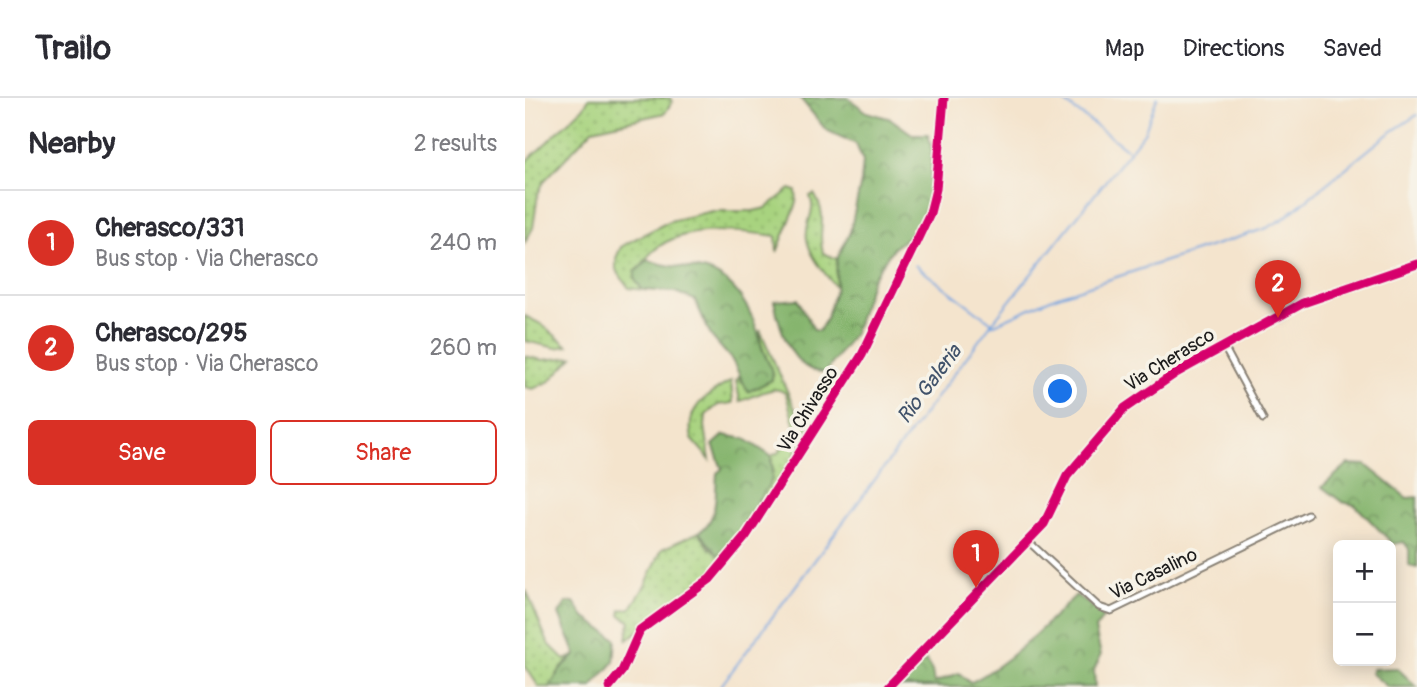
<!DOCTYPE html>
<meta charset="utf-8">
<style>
:root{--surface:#fff;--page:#f2f2f3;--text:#2b2b33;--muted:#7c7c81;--line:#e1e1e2;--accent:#d93025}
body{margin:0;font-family:Pangolin,sans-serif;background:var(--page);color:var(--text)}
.controls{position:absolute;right:21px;bottom:21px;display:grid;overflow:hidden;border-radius:10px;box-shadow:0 4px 18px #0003}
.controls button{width:63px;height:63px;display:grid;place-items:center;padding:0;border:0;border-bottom:2px solid var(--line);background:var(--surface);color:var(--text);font:35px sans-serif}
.you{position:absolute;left:536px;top:294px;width:24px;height:24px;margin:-18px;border:5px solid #fff;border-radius:50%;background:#1a73e8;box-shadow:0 0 0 10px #1a73e833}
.badge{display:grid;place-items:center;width:46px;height:46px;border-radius:50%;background:var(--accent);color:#fff;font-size:23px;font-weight:700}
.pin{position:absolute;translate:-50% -58px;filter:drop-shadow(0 2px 4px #0008)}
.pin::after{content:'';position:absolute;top:37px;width:24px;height:21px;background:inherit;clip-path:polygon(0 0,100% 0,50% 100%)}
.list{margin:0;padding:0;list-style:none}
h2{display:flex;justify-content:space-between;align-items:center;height:91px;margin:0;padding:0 28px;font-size:30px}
h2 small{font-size:23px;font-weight:400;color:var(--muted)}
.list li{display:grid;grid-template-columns:46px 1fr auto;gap:21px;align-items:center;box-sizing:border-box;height:105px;padding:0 28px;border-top:2px solid var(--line)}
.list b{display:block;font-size:26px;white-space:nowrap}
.list p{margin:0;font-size:23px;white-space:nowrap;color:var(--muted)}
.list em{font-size:23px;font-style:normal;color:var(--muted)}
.actions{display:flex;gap:14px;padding:21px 28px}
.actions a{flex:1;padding:16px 0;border:2px solid var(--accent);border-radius:10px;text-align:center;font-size:24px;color:var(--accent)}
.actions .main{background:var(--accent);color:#fff}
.map{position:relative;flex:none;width:892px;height:589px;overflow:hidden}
header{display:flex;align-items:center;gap:42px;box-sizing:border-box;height:98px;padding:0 35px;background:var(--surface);border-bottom:2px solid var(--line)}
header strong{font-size:33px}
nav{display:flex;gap:38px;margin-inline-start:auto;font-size:24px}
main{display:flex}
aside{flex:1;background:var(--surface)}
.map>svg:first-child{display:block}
.grass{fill:url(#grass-dots);stroke:#62784e;stroke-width:2}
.forest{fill:url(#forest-crowns);stroke:#516845;stroke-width:2}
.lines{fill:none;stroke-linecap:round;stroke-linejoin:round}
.stream{stroke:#75a4df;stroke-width:2}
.street-casing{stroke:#888074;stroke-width:9}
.street{stroke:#fff;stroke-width:5}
.cycleway-casing{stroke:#f7f3e8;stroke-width:13}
.cycleway{stroke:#d6006c;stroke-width:9}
.labels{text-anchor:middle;stroke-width:7;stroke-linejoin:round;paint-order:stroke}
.street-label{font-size:19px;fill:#1c1c1c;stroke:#f7f3e8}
.water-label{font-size:21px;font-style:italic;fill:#40526a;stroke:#f7f3e8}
</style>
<header>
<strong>Trailo</strong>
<nav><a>Map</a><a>Directions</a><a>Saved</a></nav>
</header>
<main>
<aside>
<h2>Nearby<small>2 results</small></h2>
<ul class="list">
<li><span class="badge">1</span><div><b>Cherasco/331</b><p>Bus stop · Via Cherasco</p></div><em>240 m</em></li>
<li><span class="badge">2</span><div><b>Cherasco/295</b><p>Bus stop · Via Cherasco</p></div><em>260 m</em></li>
</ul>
<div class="actions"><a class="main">Save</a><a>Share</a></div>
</aside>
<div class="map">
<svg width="892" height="589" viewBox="0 0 892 589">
<defs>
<pattern id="grass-dots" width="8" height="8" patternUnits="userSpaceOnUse" patternTransform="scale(1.75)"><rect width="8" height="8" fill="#a8d37f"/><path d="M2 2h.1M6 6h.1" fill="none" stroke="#90b56d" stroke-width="1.8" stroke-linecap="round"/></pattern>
<pattern id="forest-crowns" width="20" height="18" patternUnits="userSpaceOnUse" patternTransform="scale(1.75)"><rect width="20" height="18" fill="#86b56e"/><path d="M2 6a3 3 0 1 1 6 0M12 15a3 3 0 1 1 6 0" fill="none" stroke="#6d925a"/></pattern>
</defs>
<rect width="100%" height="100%" fill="#f7f3e8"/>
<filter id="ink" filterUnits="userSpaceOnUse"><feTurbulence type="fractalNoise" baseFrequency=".0143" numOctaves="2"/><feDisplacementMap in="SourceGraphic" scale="14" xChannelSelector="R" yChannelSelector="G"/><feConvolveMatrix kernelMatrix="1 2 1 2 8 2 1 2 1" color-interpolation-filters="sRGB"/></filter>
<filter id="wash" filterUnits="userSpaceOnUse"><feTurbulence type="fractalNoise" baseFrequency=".00686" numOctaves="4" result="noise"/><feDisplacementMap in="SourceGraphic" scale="28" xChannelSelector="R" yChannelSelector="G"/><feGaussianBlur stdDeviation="1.57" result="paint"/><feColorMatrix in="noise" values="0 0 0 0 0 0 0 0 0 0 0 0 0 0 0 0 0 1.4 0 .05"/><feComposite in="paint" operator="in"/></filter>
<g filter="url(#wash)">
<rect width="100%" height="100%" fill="#f4e4cd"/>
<path class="grass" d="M 64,0 L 145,0 L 147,4 L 140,15 L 68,31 L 19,83 L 13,96 L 8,130 L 0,144 L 0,65 L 59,9 Z
M 265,91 L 271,93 L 272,105 L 252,154 L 251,138 C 199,131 129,123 110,182 L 118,192 L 104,190 L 91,172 L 91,160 L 96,149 L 108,142 L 145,123 L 187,113 L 228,113 L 241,110 Z
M 289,96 C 305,121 291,131 298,155 L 312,161 L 311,190 C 301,176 285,159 282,141 C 279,125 292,114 285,98 Z
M 0,218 L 16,226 L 43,248 L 31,250 L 0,243 Z
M 235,232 L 275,322 L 284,326 L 280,341 L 209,453 L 196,468 L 102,542 L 105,523 L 95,517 L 96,512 L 106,510 L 120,488 L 137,451 L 174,434 L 185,451 L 248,372 L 246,358 L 253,355 L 271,333 L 261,296 C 248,284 230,300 215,303 L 211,283 L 214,279 L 217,285 L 248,277 L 236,246 Z
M 0,258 L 17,262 L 48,259 L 25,283 L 8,291 L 0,289 Z
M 206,283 L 208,305 L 193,307 L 181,317 L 180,328 L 185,362 L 167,341 C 159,308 183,297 206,283 Z
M 1,492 L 23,545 L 40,562 L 51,557 L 36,570 L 25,589 L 14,589 L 0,568 Z"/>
<path class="forest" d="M 275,0 L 323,0 L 342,14 L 366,21 L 387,36 L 403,36 L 407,52 L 405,98 L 393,132 L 368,150 L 347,181 L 329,235 L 301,274 C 267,276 255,231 249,203 L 273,201 L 289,232 L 294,233 L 301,221 L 311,190 L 312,161 L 325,134 L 336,84 L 338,63 L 331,46 L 301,32 Z
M 123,162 C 142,170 158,168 177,172 C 211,179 229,216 236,246 C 238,258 249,269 247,282 L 223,294 L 207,262 L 186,238 L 170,202 L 150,194 L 118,192 L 110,182 L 110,174 Z
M 199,337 L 220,341 L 246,358 L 247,382 L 206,446 L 193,457 L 174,434 C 194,422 190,396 192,375 L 197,371 L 188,347 Z
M 823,366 L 841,367 L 882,400 L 892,399 L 892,470 L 884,468 L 884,451 L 879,444 L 868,446 L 830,407 L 817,404 L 797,389 Z
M 551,497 L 572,512 L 578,520 L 570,531 L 576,557 L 569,572 L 570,589 L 371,589 L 388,570 L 401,563 L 407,573 L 409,585 L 434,575 L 445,585 C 484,565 519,529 551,497 Z
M 49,504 L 59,519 L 91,541 L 89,564 L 67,589 L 25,589 L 36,570 L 51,557 L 34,516 L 41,505 Z
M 872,570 L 892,589 L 863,589 L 846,575 L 848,571 Z"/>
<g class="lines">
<path class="stream" d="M 534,0 L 603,52
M 390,167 L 467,225
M 465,228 L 530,199 L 742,130 L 758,121 L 863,36 L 892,17
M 195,589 L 467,225 L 619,35 L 632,0"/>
</g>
</g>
<g filter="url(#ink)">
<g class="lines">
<g class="street-casing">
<path id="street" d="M 698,247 L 738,321
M 503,443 L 574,509 L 586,513 L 783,417
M 84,589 L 97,573 L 115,532 L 185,481 L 221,438 L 337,257 L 405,115 L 411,91 L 419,0
M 363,589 L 519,426 L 542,378 L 600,310 L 651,275 L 778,205 L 892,166"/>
</g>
<use href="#street" class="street"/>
<g class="cycleway-casing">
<path id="cycleway" d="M 84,589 L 97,573 L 115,532 L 185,481 L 221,438 L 337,257 L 405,115 L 411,91 L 419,0
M 363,589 L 519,426 L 542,378 L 600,310 L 651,275 L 778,205 L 892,166"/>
</g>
<use href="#cycleway" class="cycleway"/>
</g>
</g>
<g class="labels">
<g class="street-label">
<text transform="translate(644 261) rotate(-32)" y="7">Via Cherasco</text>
<text transform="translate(282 311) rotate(-58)" y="7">Via Chivasso</text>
<text transform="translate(628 475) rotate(-26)" y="7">Via Casalino</text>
</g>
<g class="water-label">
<text transform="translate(404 286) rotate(-53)" y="7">Rio Galeria</text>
</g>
</g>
</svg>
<div class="controls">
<button>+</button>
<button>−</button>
</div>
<div class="you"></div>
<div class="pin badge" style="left:451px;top:490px">1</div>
<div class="pin badge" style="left:753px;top:220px">2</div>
</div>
</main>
